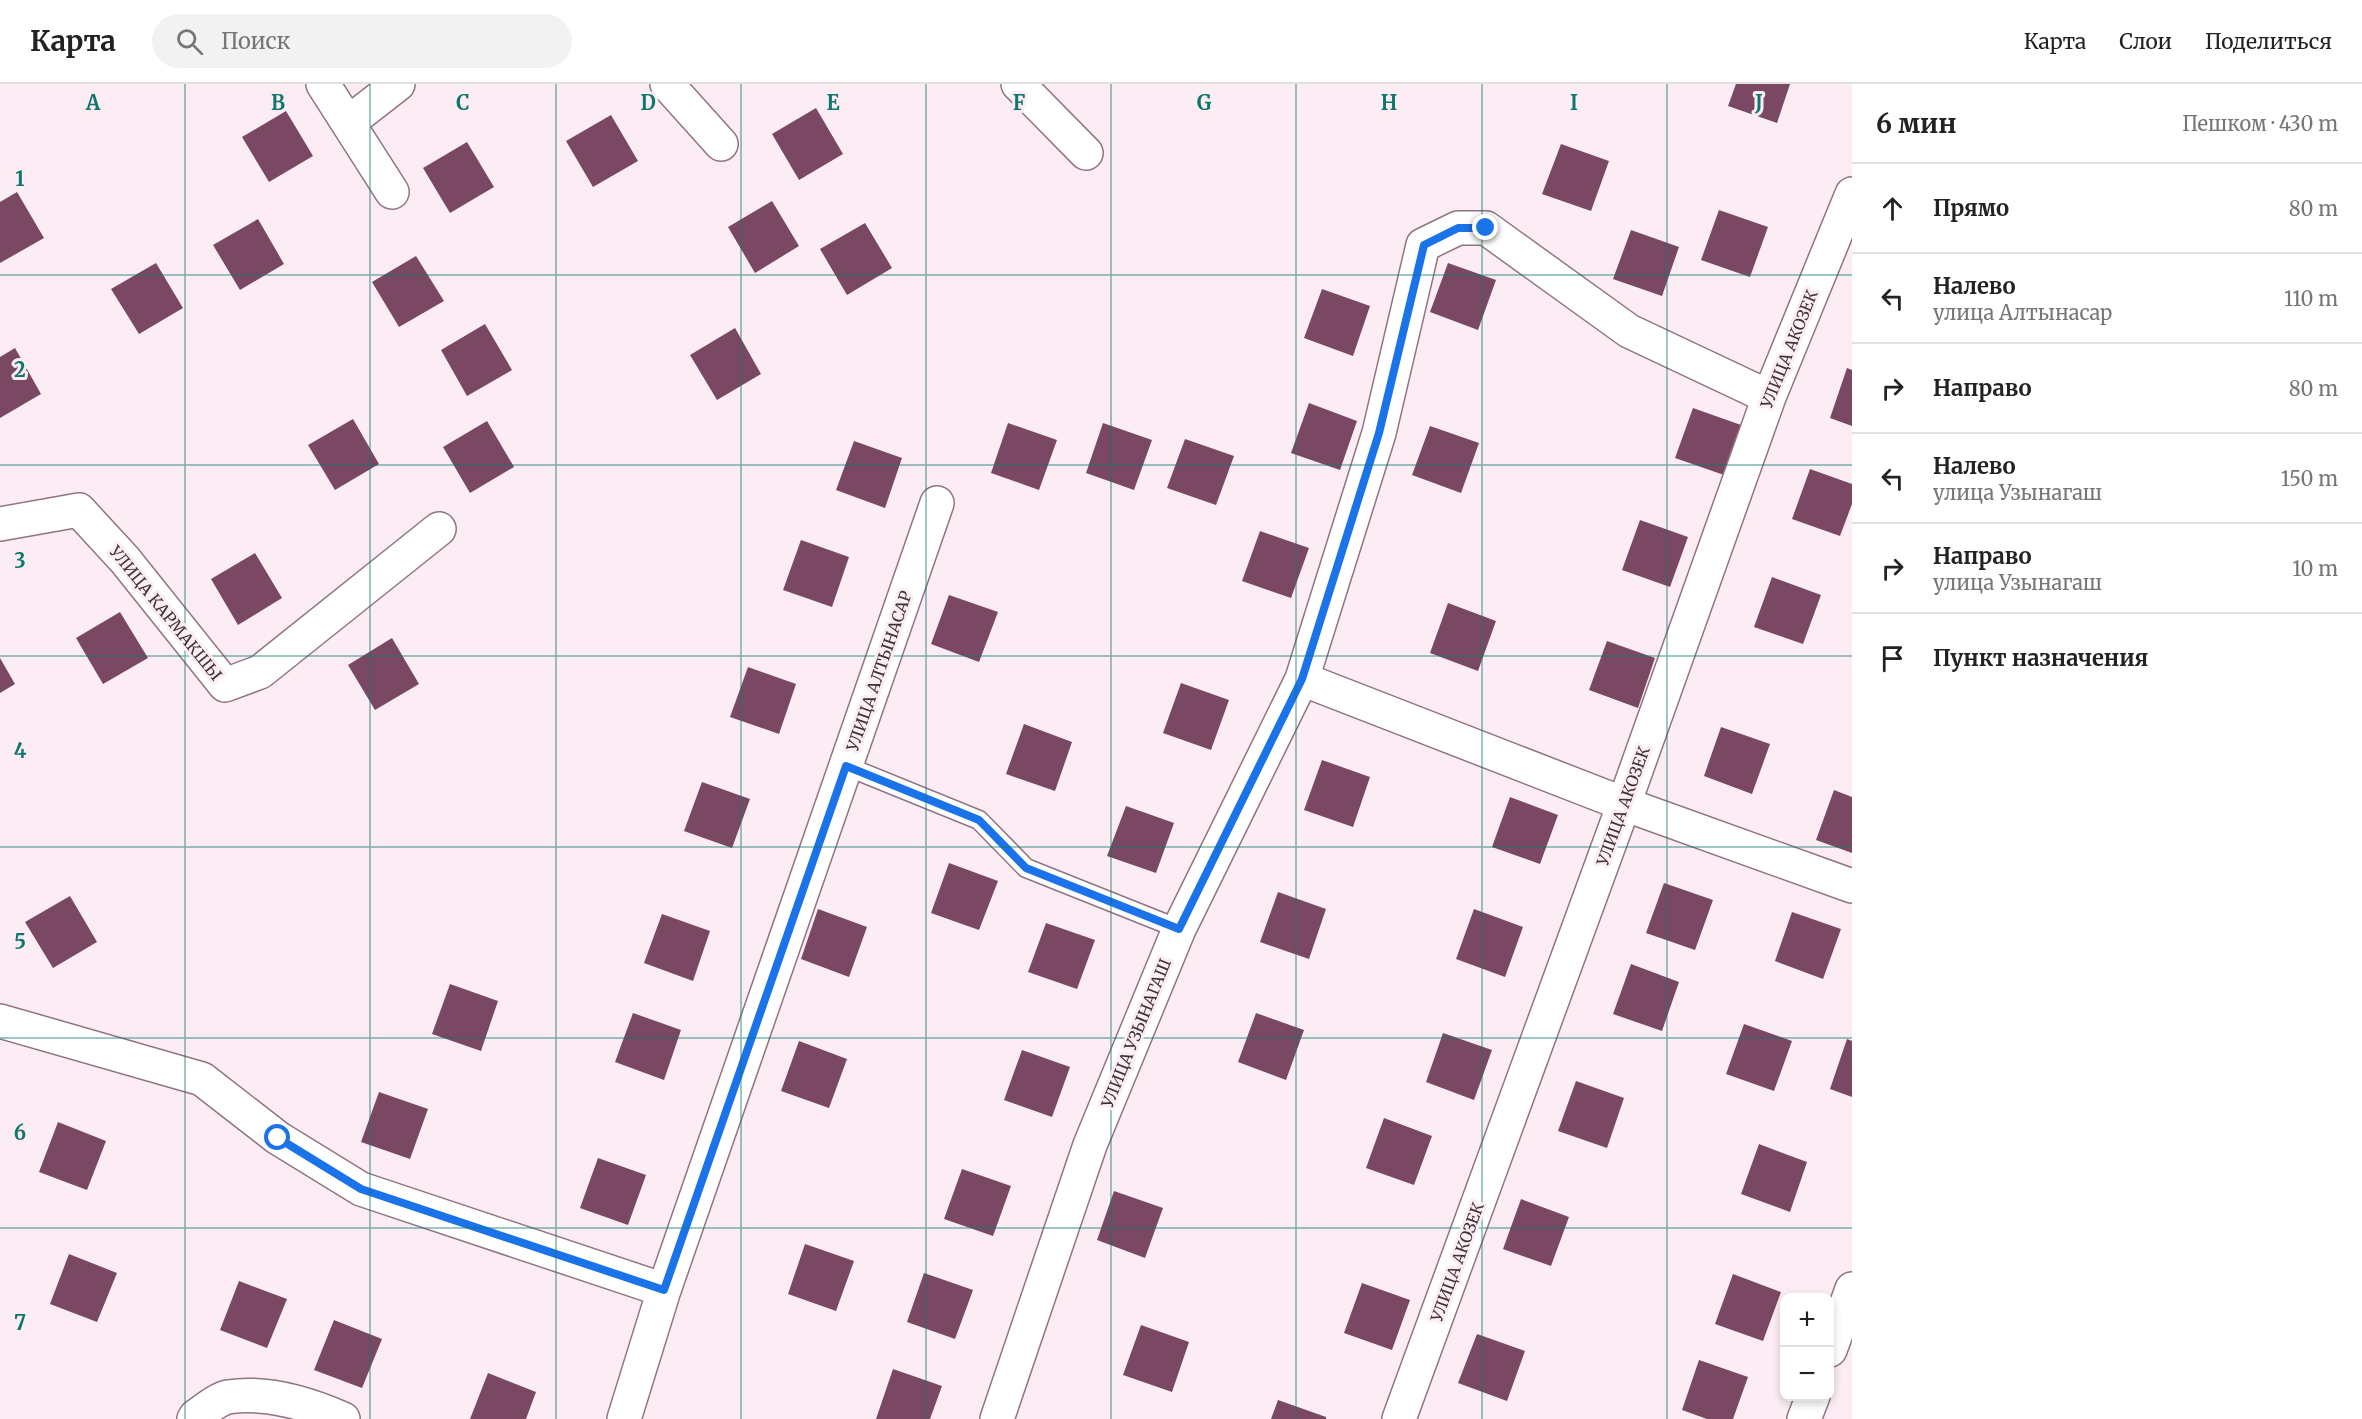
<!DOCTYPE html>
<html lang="ru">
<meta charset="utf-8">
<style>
:root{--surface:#fff;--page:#f2f2f2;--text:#222;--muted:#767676;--line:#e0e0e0}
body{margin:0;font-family:Merriweather,serif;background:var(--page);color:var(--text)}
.controls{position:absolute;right:18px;bottom:18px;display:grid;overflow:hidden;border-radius:12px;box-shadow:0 3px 9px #0003}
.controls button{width:54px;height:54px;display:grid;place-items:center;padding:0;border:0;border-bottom:2px solid var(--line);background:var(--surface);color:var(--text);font:30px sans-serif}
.stop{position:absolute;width:18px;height:18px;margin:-14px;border:4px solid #1a73e8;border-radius:50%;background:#fff}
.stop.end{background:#1a73e8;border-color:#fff;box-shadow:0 2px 6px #0008}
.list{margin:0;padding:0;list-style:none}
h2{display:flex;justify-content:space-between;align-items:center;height:78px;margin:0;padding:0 24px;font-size:26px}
h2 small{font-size:20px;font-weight:400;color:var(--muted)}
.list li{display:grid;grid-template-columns:39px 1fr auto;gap:18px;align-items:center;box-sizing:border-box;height:90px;padding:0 24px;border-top:2px solid var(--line)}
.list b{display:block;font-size:22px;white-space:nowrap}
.list p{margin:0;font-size:20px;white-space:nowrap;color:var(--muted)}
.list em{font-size:20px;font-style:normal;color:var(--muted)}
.icon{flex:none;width:33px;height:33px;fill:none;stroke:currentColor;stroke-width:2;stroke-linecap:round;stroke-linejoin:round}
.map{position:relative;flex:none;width:1852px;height:1335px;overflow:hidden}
header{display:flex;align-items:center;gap:36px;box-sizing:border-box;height:84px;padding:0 30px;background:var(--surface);border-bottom:2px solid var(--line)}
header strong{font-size:28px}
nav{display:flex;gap:33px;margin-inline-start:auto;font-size:21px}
.search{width:420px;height:54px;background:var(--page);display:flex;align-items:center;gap:15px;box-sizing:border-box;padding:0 21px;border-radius:33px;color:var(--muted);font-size:22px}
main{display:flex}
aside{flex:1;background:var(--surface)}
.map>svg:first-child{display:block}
.building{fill:#7b4863}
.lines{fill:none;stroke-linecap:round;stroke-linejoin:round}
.service-casing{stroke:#937382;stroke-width:21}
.minor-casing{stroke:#937382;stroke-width:36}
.tertiary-casing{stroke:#937382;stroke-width:36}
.service{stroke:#fff;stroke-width:18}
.minor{stroke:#fff;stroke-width:33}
.tertiary{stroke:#fff;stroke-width:33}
.route{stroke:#1a73e8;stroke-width:8}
.grid{fill:none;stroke:#0f766e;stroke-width:1.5;stroke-opacity:0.55}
.labels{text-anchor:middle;stroke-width:6;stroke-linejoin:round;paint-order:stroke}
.street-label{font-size:16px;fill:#3e3137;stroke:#fbedf3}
.grid-label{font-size:20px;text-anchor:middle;font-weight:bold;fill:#0f766e;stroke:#fbedf3;stroke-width:6;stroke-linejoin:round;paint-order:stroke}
</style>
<header>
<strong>Карта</strong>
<div class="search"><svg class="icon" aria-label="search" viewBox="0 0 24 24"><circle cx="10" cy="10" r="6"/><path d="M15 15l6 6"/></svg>Поиск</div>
<nav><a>Карта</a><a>Слои</a><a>Поделиться</a></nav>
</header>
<main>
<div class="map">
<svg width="1852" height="1335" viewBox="0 0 1852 1335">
<rect width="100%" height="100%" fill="#fbedf3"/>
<path class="building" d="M 1736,0 L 1790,0 L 1777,39 L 1728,22 Z
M 816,24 L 843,70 L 799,96 L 772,50 Z
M 286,27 L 313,72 L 269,98 L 242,53 Z
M 611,31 L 638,77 L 593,103 L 566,57 Z
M 467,58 L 494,103 L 450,129 L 423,84 Z
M 1561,60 L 1609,77 L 1591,127 L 1542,110 Z
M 17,108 L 44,154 L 0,179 L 0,118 Z
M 772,117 L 799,162 L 755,189 L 728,143 Z
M 1719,126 L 1768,143 L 1750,193 L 1701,176 Z
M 258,135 L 284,180 L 240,206 L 213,161 Z
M 865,139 L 892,184 L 847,211 L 820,165 Z
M 1631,146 L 1679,163 L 1662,212 L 1613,195 Z
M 416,172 L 444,217 L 399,243 L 372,198 Z
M 156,179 L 183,224 L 139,250 L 111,205 Z
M 1448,179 L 1496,196 L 1478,246 L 1430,228 Z
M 1322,205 L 1370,222 L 1353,272 L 1304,254 Z
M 485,240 L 512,286 L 467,312 L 441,266 Z
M 735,244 L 761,290 L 717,316 L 690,271 Z
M 15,264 L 41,310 L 0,334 L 0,273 Z
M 1847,284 L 1852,286 L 1852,342 L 1830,334 Z
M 1309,319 L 1357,337 L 1340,386 L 1291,369 Z
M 1693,324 L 1741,341 L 1724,391 L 1675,374 Z
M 353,335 L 379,380 L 335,406 L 308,361 Z
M 487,337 L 514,383 L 470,409 L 443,363 Z
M 1008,339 L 1057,356 L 1039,406 L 991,389 Z
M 1103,339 L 1152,356 L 1134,406 L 1086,389 Z
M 1430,342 L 1479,359 L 1461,409 L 1412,391 Z
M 1185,355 L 1234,372 L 1216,421 L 1167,404 Z
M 854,357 L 902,374 L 885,424 L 836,406 Z
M 1810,385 L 1852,400 L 1852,420 L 1840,452 L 1792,435 Z
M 1640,436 L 1688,453 L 1670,503 L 1622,486 Z
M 1260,447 L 1309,464 L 1291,514 L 1242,497 Z
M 801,456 L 849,473 L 832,523 L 783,506 Z
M 255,469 L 282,514 L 238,541 L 211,495 Z
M 1772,493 L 1821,511 L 1803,560 L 1754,543 Z
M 949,511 L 998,528 L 979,578 L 931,560 Z
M 1448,519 L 1496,537 L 1478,587 L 1430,569 Z
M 120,528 L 148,574 L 103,600 L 76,554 Z
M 392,554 L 419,600 L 375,626 L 348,581 Z
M 1607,557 L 1655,574 L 1638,624 L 1589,606 Z
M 0,574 L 15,600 L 0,609 Z
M 748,583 L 796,600 L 779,650 L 730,633 Z
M 1181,599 L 1229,616 L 1211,666 L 1163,649 Z
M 1024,640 L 1072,658 L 1055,707 L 1006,690 Z
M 1721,643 L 1770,660 L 1752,710 L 1704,692 Z
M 1322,676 L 1370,693 L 1353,743 L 1304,726 Z
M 702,698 L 750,715 L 732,764 L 684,747 Z
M 1834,706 L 1852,713 L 1852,769 L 1816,756 Z
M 1510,713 L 1558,731 L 1540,780 L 1492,763 Z
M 1126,722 L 1174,739 L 1156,789 L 1107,772 Z
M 949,779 L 998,797 L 979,846 L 931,829 Z
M 1664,799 L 1713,816 L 1695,866 L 1646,849 Z
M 1278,808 L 1326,825 L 1309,875 L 1260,858 Z
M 70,812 L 97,858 L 53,884 L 25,838 Z
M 818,825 L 867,843 L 849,893 L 801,875 Z
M 1474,825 L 1523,843 L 1505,893 L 1456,875 Z
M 1792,828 L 1841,845 L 1823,895 L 1775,877 Z
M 662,830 L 710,847 L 693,897 L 644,879 Z
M 1046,839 L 1095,856 L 1077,905 L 1028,888 Z
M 1631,880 L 1679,898 L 1662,947 L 1613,930 Z
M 450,900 L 498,917 L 481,967 L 432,950 Z
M 633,929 L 681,946 L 664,996 L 615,978 Z
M 1256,929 L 1304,946 L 1286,996 L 1238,978 Z
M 1744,940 L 1792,957 L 1774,1007 L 1726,990 Z
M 1443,949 L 1492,966 L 1474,1016 L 1426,998 Z
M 1847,955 L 1852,957 L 1852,1013 L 1830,1005 Z
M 799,957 L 847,975 L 829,1024 L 781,1007 Z
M 1022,966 L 1070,983 L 1052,1033 L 1004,1016 Z
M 1576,997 L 1624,1014 L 1607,1064 L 1558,1047 Z
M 379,1008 L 428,1025 L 410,1075 L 361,1058 Z
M 1384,1034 L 1432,1052 L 1414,1101 L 1366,1084 Z
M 58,1038 L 106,1057 L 87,1106 L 39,1088 Z
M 1759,1060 L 1807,1078 L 1790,1128 L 1741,1110 Z
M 598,1074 L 646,1091 L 628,1141 L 580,1124 Z
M 962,1085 L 1011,1102 L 993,1152 L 944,1135 Z
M 1114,1107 L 1163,1124 L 1145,1174 L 1097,1156 Z
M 1521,1115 L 1569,1133 L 1551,1182 L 1503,1165 Z
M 805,1160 L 854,1177 L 836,1227 L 788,1210 Z
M 69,1170 L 117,1189 L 97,1238 L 50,1220 Z
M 924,1189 L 973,1206 L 955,1255 L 907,1238 Z
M 1733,1190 L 1781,1208 L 1763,1257 L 1715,1240 Z
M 239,1197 L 287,1215 L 267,1264 L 220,1246 Z
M 1362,1199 L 1410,1216 L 1392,1266 L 1344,1249 Z
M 334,1236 L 382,1255 L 362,1304 L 314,1286 Z
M 1141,1241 L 1189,1258 L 1172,1308 L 1123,1291 Z
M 1477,1250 L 1525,1267 L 1507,1317 L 1458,1299 Z
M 1699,1276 L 1748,1293 L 1733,1335 L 1707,1335 L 1682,1326 Z
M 893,1285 L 942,1302 L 930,1335 L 876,1335 Z
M 488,1289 L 536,1308 L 526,1335 L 470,1335 Z
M 1278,1316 L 1326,1333 L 1326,1335 L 1271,1335 Z"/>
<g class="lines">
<g class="service-casing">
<path id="service" d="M 846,682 L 979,736 L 1026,784 L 1179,845"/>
</g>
<g class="minor-casing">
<path id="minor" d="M 323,0 L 392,108
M 667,0 L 721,60
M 1018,0 L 1086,69
M 348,39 L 398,0
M 0,440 L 79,426 L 125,476 L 225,601 L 260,588 L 439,445
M 1302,595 L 1624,720 L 1852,802
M 0,937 L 202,995 L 278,1054 L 361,1105 L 664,1206
M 194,1335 L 196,1332 C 205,1326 218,1315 228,1313 C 265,1307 309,1320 343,1335
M 624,1335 L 664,1206 L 937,419
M 997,1335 L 1090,1061 L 1179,845 L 1302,595 L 1379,349 L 1423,161 L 1458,144 L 1486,144 L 1629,247 L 1769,313
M 1399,1335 L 1624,720 L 1769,313 L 1852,110"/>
</g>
<g class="tertiary-casing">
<path id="tertiary" d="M 1830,1266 L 1852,1205
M 1804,1335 L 1813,1312"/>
</g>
<use href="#service" class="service"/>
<use href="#minor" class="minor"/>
<use href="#tertiary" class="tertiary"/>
</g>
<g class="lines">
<path class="route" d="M 278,1054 L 361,1105 L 664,1206 L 846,682 L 979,736 L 1026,784 L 1179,845 L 1302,595 L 1379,349 L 1424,161 L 1458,144 L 1486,144"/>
</g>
<path class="grid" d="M 185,0 L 185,1335M 370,0 L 370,1335M 556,0 L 556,1335M 741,0 L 741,1335M 926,0 L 926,1335M 1111,0 L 1111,1335M 1296,0 L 1296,1335M 1482,0 L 1482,1335M 1667,0 L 1667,1335M 0,191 L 1852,191M 0,381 L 1852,381M 0,572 L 1852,572M 0,763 L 1852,763M 0,954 L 1852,954M 0,1144 L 1852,1144"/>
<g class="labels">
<g class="street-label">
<text transform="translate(1789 265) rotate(-68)" y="6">УЛИЦА АКОЗЕК</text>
<text transform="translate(166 529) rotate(51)" y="6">УЛИЦА КАРМАКШЫ</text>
<text transform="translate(879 587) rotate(-71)" y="6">УЛИЦА АЛТЫНАСАР</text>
<text transform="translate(1623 722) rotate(-70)" y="6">УЛИЦА АКОЗЕК</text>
<text transform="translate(1136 949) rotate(-68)" y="6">УЛИЦА УЗЫНАГАШ</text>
<text transform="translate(1457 1178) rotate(-70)" y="6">УЛИЦА АКОЗЕК</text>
</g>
</g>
<g class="grid-label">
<text x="93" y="26">A</text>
<text x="278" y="26">B</text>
<text x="463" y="26">C</text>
<text x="648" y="26">D</text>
<text x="833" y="26">E</text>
<text x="1019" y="26">F</text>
<text x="1204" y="26">G</text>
<text x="1389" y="26">H</text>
<text x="1574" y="26">I</text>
<text x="1759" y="26">J</text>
<text x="20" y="102">1</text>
<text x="20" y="293">2</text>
<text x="20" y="484">3</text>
<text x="20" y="674">4</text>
<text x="20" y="865">5</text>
<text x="20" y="1056">6</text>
<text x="20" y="1246">7</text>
</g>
</svg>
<div class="controls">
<button>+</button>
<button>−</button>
</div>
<div class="stop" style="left:278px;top:1054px"></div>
<div class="stop end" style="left:1486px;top:144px"></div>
</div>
<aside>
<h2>6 мин<small>Пешком · 430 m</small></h2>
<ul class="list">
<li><svg class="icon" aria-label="ahead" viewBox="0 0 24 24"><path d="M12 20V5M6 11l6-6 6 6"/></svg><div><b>Прямо</b></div><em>80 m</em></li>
<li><svg class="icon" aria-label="left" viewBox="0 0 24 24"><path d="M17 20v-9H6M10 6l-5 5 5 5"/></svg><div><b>Налево</b><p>улица Алтынасар</p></div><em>110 m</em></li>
<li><svg class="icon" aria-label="right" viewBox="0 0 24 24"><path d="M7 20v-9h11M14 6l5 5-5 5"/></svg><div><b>Направо</b></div><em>80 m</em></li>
<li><svg class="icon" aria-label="left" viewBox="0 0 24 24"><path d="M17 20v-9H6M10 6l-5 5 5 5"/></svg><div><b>Налево</b><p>улица Узынагаш</p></div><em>150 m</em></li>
<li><svg class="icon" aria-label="right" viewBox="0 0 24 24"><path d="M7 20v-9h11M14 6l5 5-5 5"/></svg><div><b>Направо</b><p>улица Узынагаш</p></div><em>10 m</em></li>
<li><svg class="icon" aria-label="arrive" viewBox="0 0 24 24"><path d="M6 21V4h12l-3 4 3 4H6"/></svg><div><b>Пункт назначения</b></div></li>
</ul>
</aside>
</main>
